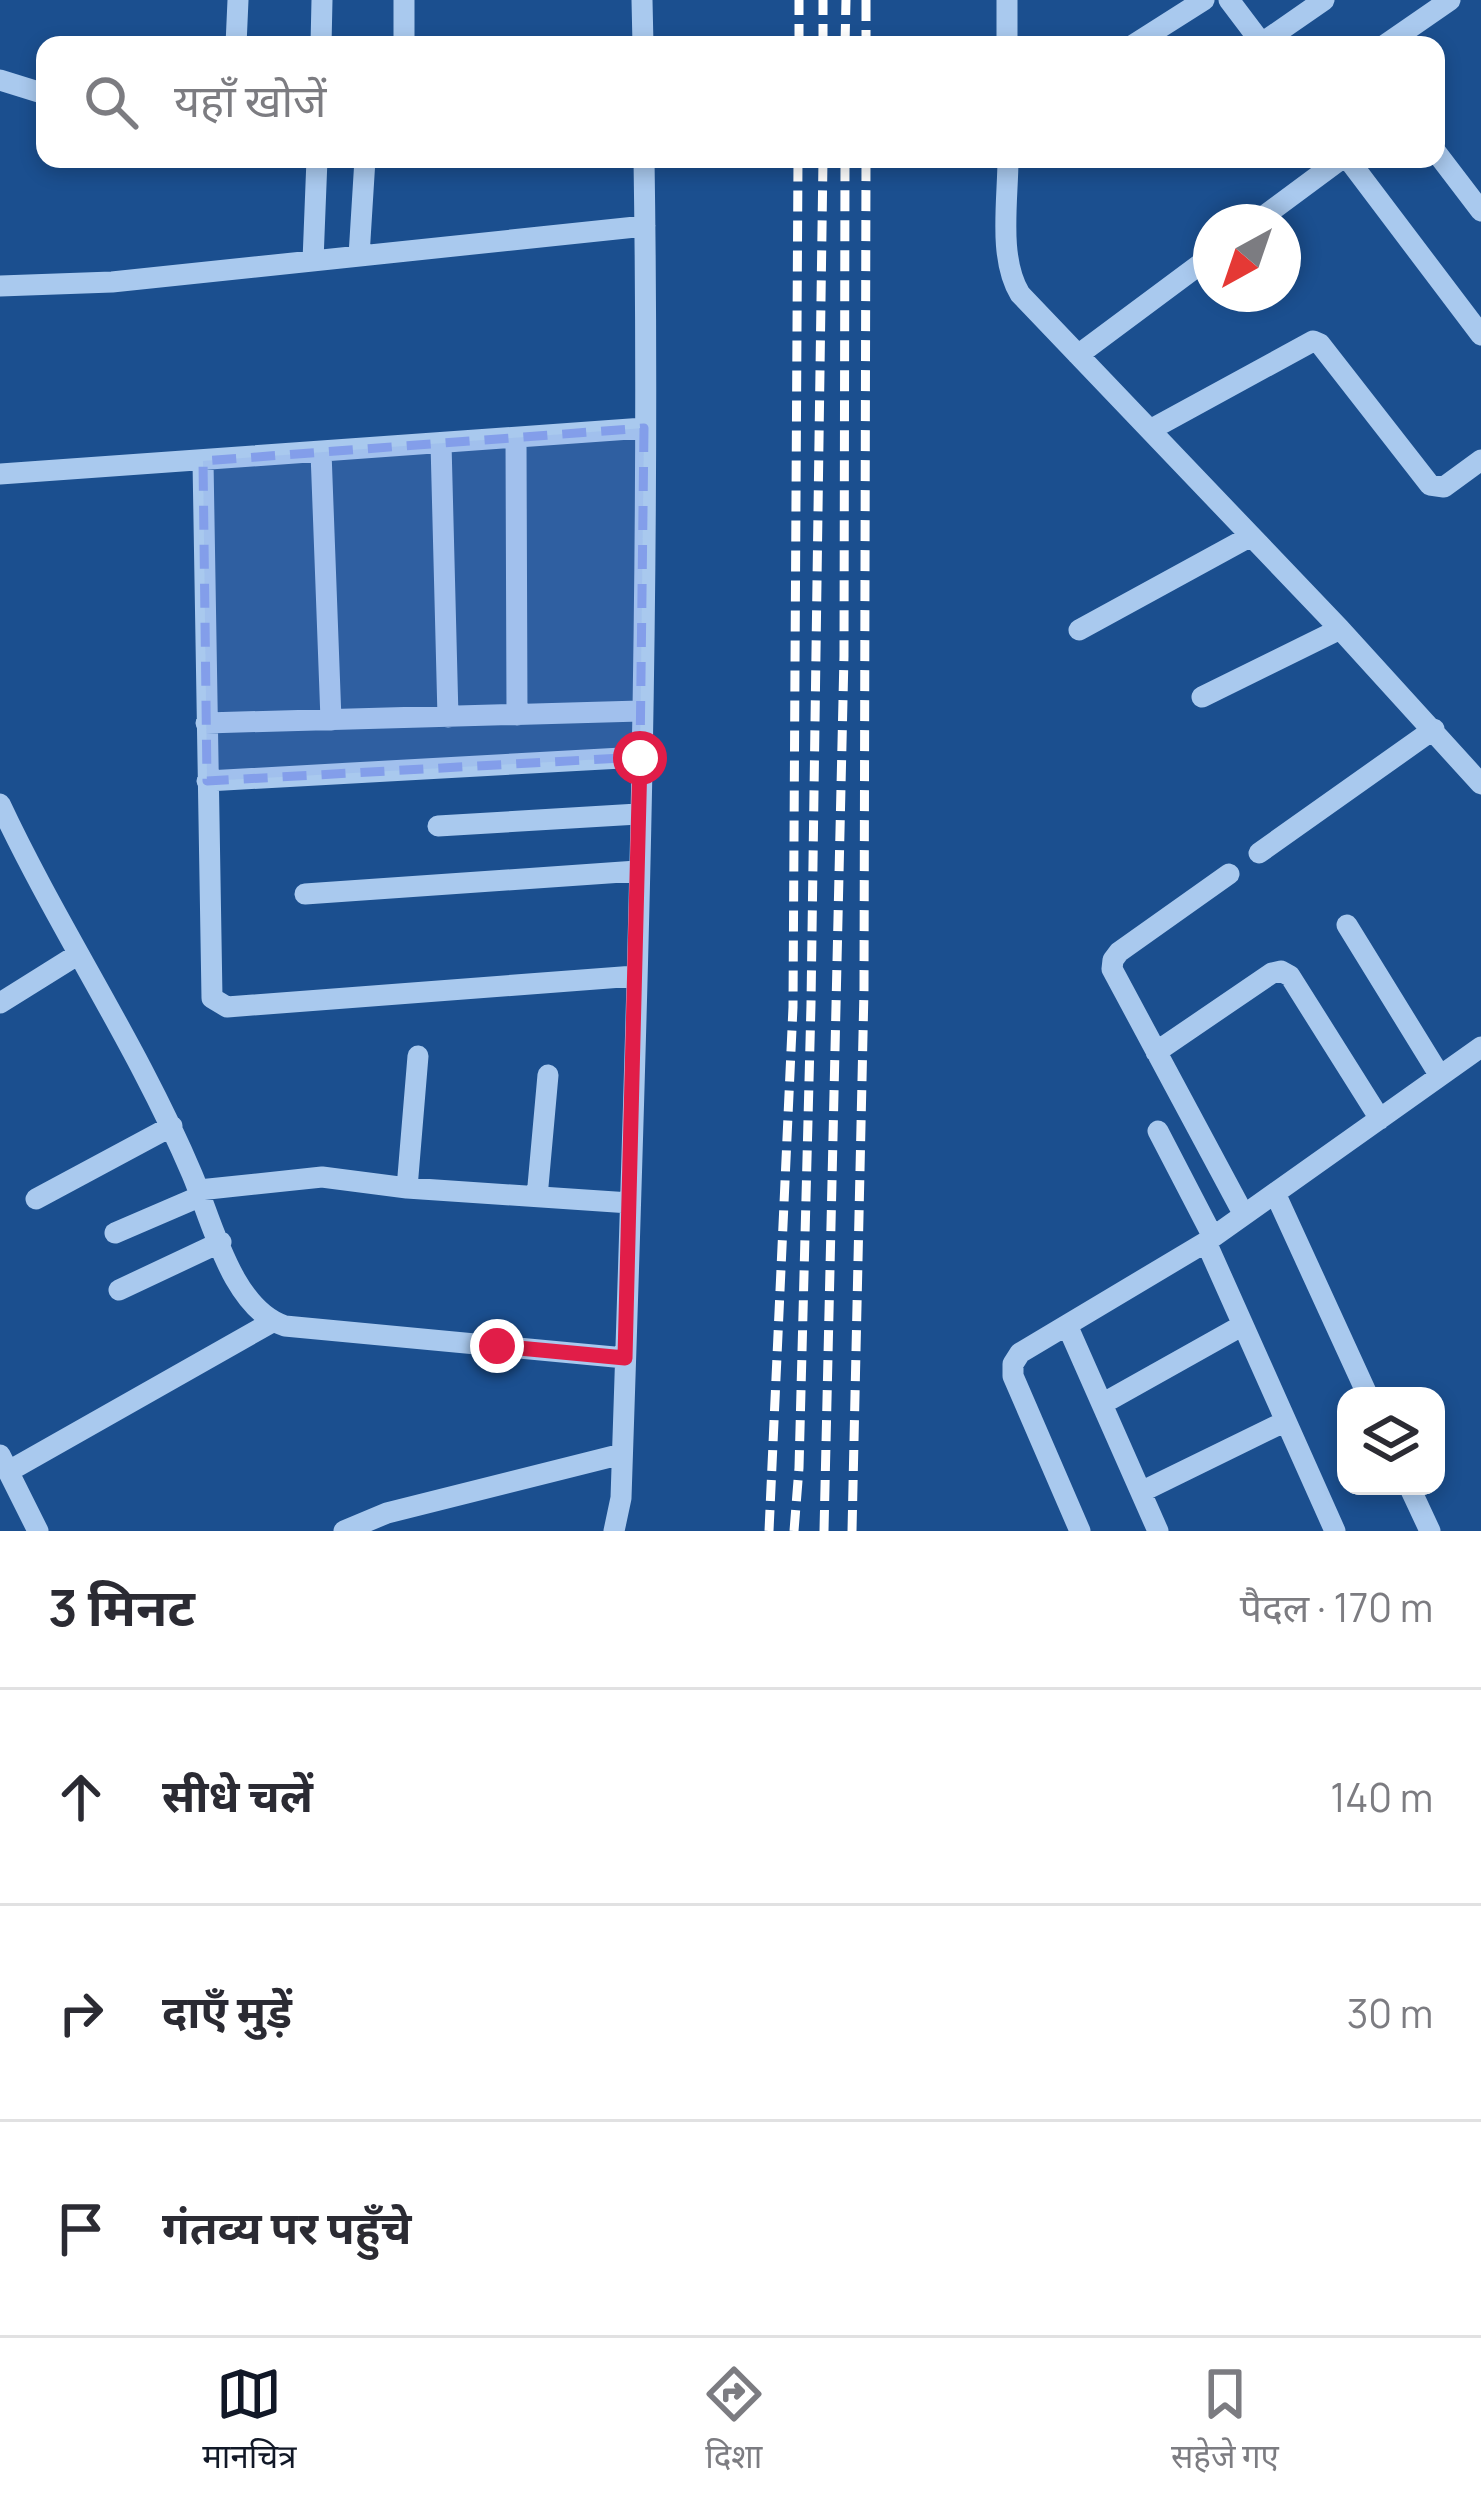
<!DOCTYPE html>
<html lang="hi">
<meta charset="utf-8">
<style>
:root{--surface:#fff;--page:#f7f7f7;--text:#2b2b33;--muted:#7c7c81;--line:#e1e1e2;--accent:#111827}
body{margin:0;font-family:Manrope,"Noto Sans Devanagari",sans-serif;background:var(--page);color:var(--text)}
.controls{position:absolute;right:36px;bottom:36px;display:grid;overflow:hidden;border-radius:24px;box-shadow:0 6px 18px #0003}
.controls button{width:108px;height:108px;display:grid;place-items:center;padding:0;border:0;border-bottom:3px solid var(--line);background:var(--surface);color:var(--text);font:60px sans-serif}
.compass{position:absolute;left:1193px;top:204px;width:108px;height:108px;border-radius:50%;background:var(--surface);box-shadow:0 6px 18px #0003;rotate:220deg}
.stop{position:absolute;width:36px;height:36px;margin:-27px;border:9px solid #e11d48;border-radius:50%;background:#fff}
.stop.end{background:#e11d48;border-color:#fff;box-shadow:0 3px 12px #0008}
.list{margin:0;padding:0;list-style:none}
h2{display:flex;justify-content:space-between;align-items:center;height:156px;margin:0;padding:0 48px;font-size:51px}
h2 small{font-size:39px;font-weight:400;color:var(--muted)}
.list li{display:grid;grid-template-columns:78px 1fr auto;gap:36px;align-items:center;box-sizing:border-box;height:216px;padding:0 48px;border-top:3px solid var(--line)}
.list b{display:block;font-size:45px;white-space:nowrap}
.list em{font-size:39px;font-style:normal;color:var(--muted)}
.icon{flex:none;width:66px;height:66px;fill:none;stroke:currentColor;stroke-width:2;stroke-linecap:round;stroke-linejoin:round}
.map{position:relative;flex:none;width:1481px;height:1531px;overflow:hidden}
.search{position:absolute;background:var(--surface);box-shadow:0 6px 18px #0003;left:36px;right:36px;top:36px;height:132px;display:flex;align-items:center;gap:30px;box-sizing:border-box;padding:0 42px;border-radius:24px;color:var(--muted);font-size:45px}
.sheet{height:804px;background:var(--surface)}
nav{display:flex;justify-content:space-around;align-items:center;box-sizing:border-box;height:168px;border-top:3px solid var(--line);background:var(--surface);font-size:33px;color:var(--muted)}
nav a{display:grid;justify-items:center;gap:6px}
nav .on{color:var(--accent)}
.map>svg:first-child{display:block}
.lines{fill:none;stroke-linecap:round;stroke-linejoin:round}
.minor{stroke:#a9c9ee;stroke-width:21}
.rail{stroke:#fff;stroke-width:9;stroke-dasharray:21 9;stroke-linecap:butt}
.route{stroke:#e11d48;stroke-width:15}
.marked{fill:#839eea;fill-opacity:0.2;stroke:#839eea;stroke-width:9;stroke-dasharray:24 15;stroke-linejoin:round}
</style>
<div class="map">
<svg width="1481" height="1531" viewBox="0 0 1481 1531">
<rect width="100%" height="100%" fill="#1b4f8f"/>
<g class="lines">
<path class="minor" d="M 642,0 L 643,45
M 1007,0 L 1007,45
M 1229,0 L 1263,45
M 1262,43 L 1324,0
M 236,45 L 238,0
M 321,45 L 322,0
M 404,45 L 404,0
M 1133,45 L 1204,0
M 1385,45 L 1450,0
M 0,80 L 45,94
M 1436,152 L 1481,211
M 1008,159 C 1008,200 998,258 1020,294 L 1340,629 L 1481,784
M 1348,159 L 1481,335
M 1256,222 L 1341,159
M 359,256 L 365,159
M 313,261 L 317,159
M 0,286 L 112,282 L 645,226
M 1078,355 L 1211,256
M 1150,430 L 1313,341 L 1320,344 L 1430,485 L 1444,487 L 1481,460
M 516,438 L 517,715
M 441,443 L 448,717
M 321,452 L 331,720
M 203,461 L 212,998 L 227,1007 L 635,976
M 0,474 L 644,428
M 1079,630 L 1251,536
M 1202,697 L 1340,629
M 206,723 L 640,711
M 207,781 L 640,757
M 0,804 C 59,930 138,1046 192,1174 C 212,1221 232,1309 285,1326 L 625,1358
M 438,826 L 638,814
M 1259,853 L 1434,729
M 1229,874 L 1119,952 L 1113,960 L 1112,969 L 1244,1215
M 305,894 L 637,871
M 1347,925 L 1440,1076
M 0,1003 L 77,955
M 1156,1052 L 1272,973 L 1281,971 L 1290,976 L 1380,1119
M 1158,1131 L 1213,1237
M 407,1188 L 418,1056
M 199,1190 L 322,1177 L 407,1188 L 630,1203
M 1275,1193 L 1368,1396
M 537,1197 L 548,1075
M 36,1199 L 172,1126
M 115,1233 L 201,1196
M 1206,1242 L 1335,1531
M 119,1290 L 221,1242
M 1067,1325 L 1158,1531
M 1102,1404 L 1243,1325
M 0,1455 L 38,1531
M 9,1471 L 272,1322
M 1409,1486 L 1430,1531
M 1141,1492 L 1286,1421
M 344,1531 L 387,1513 L 622,1454
M 614,1531 L 621,1498 C 636,1052 651,605 644,159
M 1080,1531 L 1013,1376 L 1013,1364 L 1020,1353 L 1206,1242 L 1481,1047"/>
<path class="rail" d="M 866,0 L 866,45
M 799,45 L 799,0
M 823,45 L 823,0
M 845,45 L 846,0
M 769,1531 L 793,1007 L 798,159
M 794,1531 L 799,1468 L 811,1004 L 823,159
M 824,1531 L 844,656 L 845,159
M 852,1531 L 864,990 L 866,159"/>
</g>
<g class="lines">
<path class="route" d="M 497,1346 L 625,1358 L 640,758"/>
</g>
<path class="marked" d="M 644,428 L 640,757 L 207,781 L 203,461 Z"/>
</svg>
<div class="controls">
<button><svg class="icon" aria-label="layers" viewBox="0 0 24 24"><path d="M12 4l9 5-9 5-9-5zM3 14l9 5 9-5"/></svg></button>
</div>
<svg class="compass" viewBox="-18 -18 36 36"><path d="M0-13l5 13h-10z" fill="#e53935"/><path d="M0 13l5-13h-10z" fill="#7c7c81"/></svg>
<div class="stop" style="left:640px;top:758px"></div>
<div class="stop end" style="left:497px;top:1346px"></div>
<div class="search"><svg class="icon" aria-label="search" viewBox="0 0 24 24"><circle cx="10" cy="10" r="6"/><path d="M15 15l6 6"/></svg>यहाँ खोजें</div>
</div>
<section class="sheet">
<h2>3 मिनट<small>पैदल · 170 m</small></h2>
<ul class="list">
<li><svg class="icon" aria-label="ahead" viewBox="0 0 24 24"><path d="M12 20V5M6 11l6-6 6 6"/></svg><div><b>सीधे चलें</b></div><em>140 m</em></li>
<li><svg class="icon" aria-label="right" viewBox="0 0 24 24"><path d="M7 20v-9h11M14 6l5 5-5 5"/></svg><div><b>दाएँ मुड़ें</b></div><em>30 m</em></li>
<li><svg class="icon" aria-label="arrive" viewBox="0 0 24 24"><path d="M6 21V4h12l-3 4 3 4H6"/></svg><div><b>गंतव्य पर पहुँचे</b></div></li>
</ul>
</section>
<nav>
<a class="on"><svg class="icon" aria-label="map" viewBox="0 0 24 24"><path d="M3 6l6-2 6 2 6-2v14l-6 2-6-2-6 2zM9 4v14M15 6v14"/></svg>मानचित्र</a>
<a><svg class="icon" aria-label="directions" viewBox="0 0 24 24"><path d="M12 3l9 9-9 9-9-9zM9 14v-3h6M13 9l2 2-2 2"/></svg>दिशा</a>
<a><svg class="icon" aria-label="saved" viewBox="0 0 24 24"><path d="M7 4h10v16l-5-4-5 4z"/></svg>सहेजे गए</a>
</nav>
